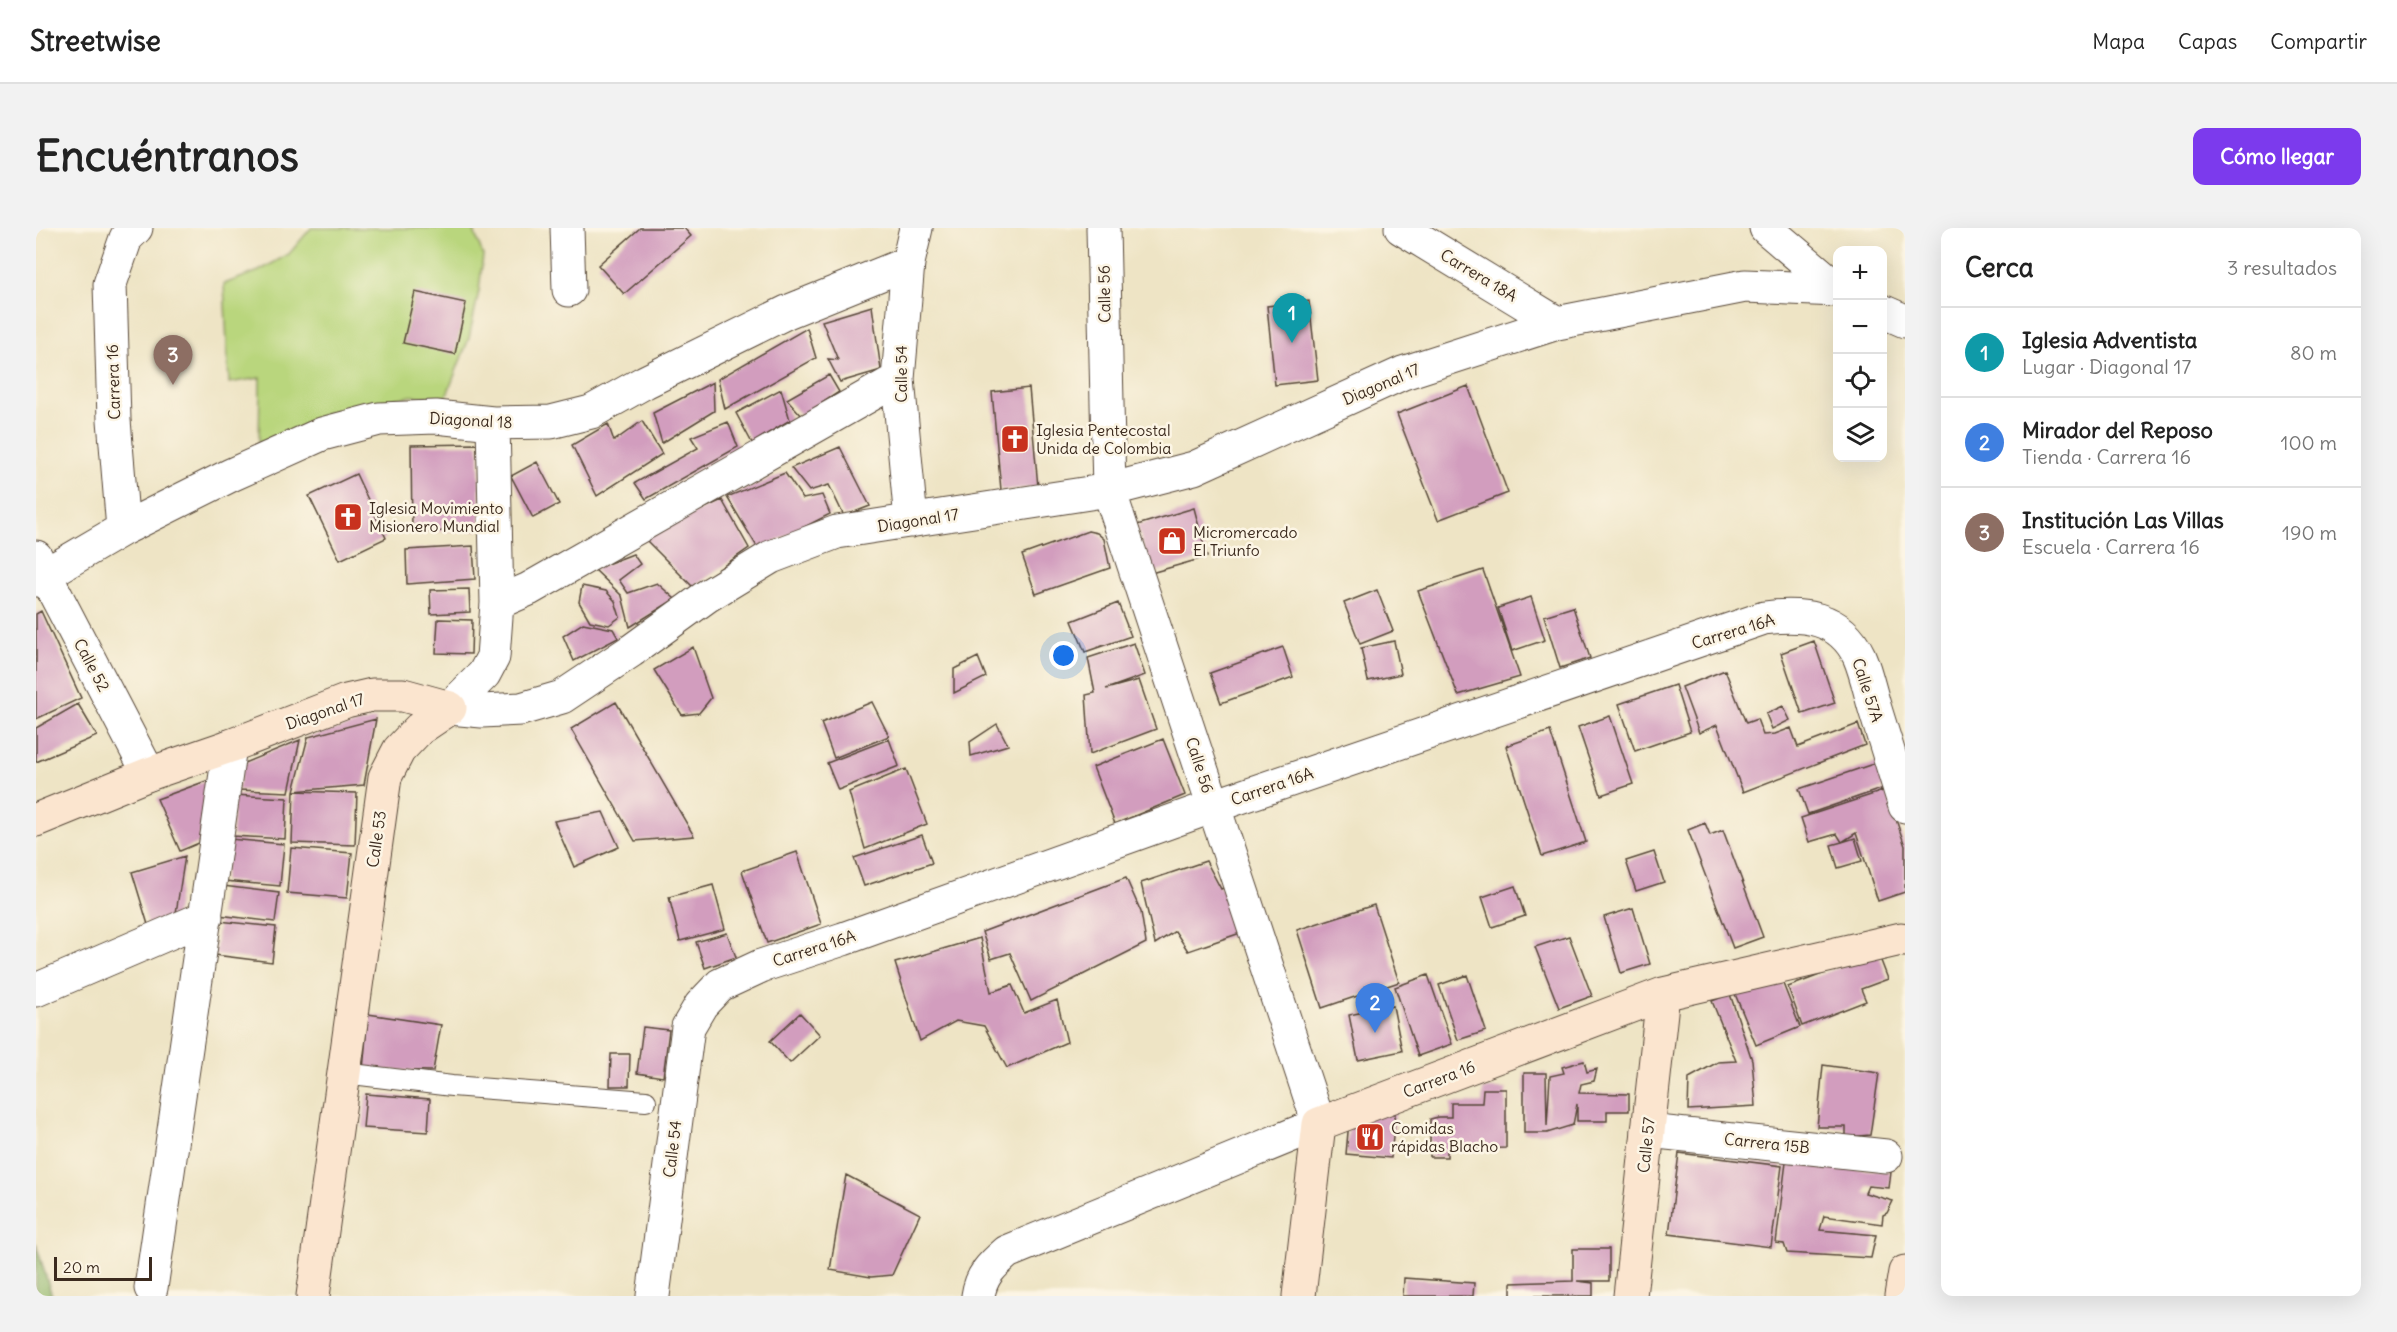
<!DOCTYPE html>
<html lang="es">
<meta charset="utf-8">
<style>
:root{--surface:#fff;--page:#f2f2f2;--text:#222;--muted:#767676;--line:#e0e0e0;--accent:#7c3aed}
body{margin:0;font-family:Delius,sans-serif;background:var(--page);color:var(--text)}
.controls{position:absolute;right:18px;top:18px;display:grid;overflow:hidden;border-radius:12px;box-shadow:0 6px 24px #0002}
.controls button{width:54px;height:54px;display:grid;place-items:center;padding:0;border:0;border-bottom:2px solid var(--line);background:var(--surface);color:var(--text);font:30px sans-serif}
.scale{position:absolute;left:18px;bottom:15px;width:98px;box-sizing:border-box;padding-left:6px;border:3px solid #3b2a1e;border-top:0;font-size:16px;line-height:21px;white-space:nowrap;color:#3b2a1e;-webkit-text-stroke:4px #fcf5e5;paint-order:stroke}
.you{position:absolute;left:1028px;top:428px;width:21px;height:21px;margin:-15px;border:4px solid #fff;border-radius:50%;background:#1a73e8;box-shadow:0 0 0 9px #1a73e833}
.badge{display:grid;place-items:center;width:39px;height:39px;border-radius:50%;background:var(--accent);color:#fff;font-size:20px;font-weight:700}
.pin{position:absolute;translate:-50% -50px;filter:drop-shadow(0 2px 3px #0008)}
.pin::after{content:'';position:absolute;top:32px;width:21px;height:18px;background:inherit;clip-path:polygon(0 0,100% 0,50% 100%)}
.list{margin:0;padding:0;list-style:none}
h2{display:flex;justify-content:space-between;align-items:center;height:78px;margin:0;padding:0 24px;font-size:26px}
h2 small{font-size:20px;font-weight:400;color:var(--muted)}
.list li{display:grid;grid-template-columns:39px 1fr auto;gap:18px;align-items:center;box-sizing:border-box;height:90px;padding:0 24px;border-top:2px solid var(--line)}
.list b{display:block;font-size:22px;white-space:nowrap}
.list p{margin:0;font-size:20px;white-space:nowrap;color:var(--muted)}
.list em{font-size:20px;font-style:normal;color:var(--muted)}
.icon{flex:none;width:33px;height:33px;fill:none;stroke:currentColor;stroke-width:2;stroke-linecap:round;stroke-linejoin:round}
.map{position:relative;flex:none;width:1869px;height:1068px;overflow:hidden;border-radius:12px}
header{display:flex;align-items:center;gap:36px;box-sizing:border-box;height:84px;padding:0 30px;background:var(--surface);border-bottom:2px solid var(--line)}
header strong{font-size:28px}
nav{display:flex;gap:33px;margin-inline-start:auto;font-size:21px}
.intro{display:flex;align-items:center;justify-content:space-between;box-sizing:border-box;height:144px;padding:0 36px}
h1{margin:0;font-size:42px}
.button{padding:15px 27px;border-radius:12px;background:var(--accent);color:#fff;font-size:21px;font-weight:700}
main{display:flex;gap:36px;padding:0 36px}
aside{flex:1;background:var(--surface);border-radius:12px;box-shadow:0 6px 24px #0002}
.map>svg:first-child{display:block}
.green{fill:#b9d67d;stroke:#7a804e;stroke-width:1.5}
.forest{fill:#92b76c;stroke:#667045;stroke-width:1.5}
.building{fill:#d29dbe}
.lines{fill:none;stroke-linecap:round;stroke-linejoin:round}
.lane-casing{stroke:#564637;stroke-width:22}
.street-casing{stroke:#564637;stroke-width:35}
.secondary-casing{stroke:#564637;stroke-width:35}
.lane{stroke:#fff;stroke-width:20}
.street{stroke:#fff;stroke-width:33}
.secondary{stroke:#fbe5cf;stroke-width:33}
.labels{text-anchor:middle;stroke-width:5;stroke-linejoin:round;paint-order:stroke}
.street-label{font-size:16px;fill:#3b2a1e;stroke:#fcf5e5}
.poi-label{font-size:16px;fill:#3b2a1e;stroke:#fcf5e5;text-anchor:start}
</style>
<header>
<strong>Streetwise</strong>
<nav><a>Mapa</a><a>Capas</a><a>Compartir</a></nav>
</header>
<div class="intro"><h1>Encuéntranos</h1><a class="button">Cómo llegar</a></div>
<main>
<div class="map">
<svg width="1869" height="1068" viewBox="0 0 1869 1068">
<rect width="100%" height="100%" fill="#fcf5e5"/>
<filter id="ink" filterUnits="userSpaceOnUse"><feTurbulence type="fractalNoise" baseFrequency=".0167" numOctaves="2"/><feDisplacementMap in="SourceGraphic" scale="12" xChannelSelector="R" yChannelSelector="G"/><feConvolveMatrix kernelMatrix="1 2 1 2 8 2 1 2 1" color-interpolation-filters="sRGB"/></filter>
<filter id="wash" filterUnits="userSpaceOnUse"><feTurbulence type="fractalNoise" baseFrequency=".008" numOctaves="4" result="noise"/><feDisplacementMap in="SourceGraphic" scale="24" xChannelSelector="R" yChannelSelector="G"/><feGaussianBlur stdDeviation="1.35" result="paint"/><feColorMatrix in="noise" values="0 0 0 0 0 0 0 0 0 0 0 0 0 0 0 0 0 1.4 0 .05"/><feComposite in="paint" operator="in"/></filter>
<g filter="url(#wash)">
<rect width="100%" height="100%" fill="#eee4c5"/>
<path class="green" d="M 275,0 L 437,0 L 447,27 L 443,63 L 433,110 L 410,169 L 375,168 L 293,184 L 223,221 L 224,150 L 193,155 L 188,56 L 223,43 L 253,26 Z"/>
<path class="forest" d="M 0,1016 L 16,1068 L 0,1068 Z"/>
<g id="blocks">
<path class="building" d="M 604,0 L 648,0 L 655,8 L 588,66 L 562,37 Z
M 379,64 L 430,75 L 419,126 L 367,115 Z
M 1273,73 L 1282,152 L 1239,157 L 1231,78 Z
M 836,78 L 845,142 L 804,154 L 792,131 L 802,132 L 786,93 Z
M 771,100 L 780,130 L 689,181 L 682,151 Z
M 793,147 L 803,164 L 766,188 L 751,171 Z
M 677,154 L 678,183 L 626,215 L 617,185 Z
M 1432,158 L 1472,265 L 1402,292 L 1361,186 Z
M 993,160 L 1002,259 L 965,262 L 956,164 Z
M 745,161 L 754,192 L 716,215 L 700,185 Z
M 606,193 L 626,226 L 561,268 L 536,217 L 572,196 L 578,213 Z
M 692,194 L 702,219 L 610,271 L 599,255 L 662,220 L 655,209 Z
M 443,216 L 444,302 L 376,304 L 375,217 Z
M 804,219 L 834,278 L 808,288 L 793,257 L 773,263 L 755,240 Z
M 501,234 L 523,276 L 497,290 L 475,248 Z
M 749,245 L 767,271 L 786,267 L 794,286 L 723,322 L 691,269 Z
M 320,246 L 350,310 L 304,332 L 273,268 Z
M 686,272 L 713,320 L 657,359 L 607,309 Z
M 1158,280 L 1171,329 L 1115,345 L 1101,297 Z
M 1052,303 L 1061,305 L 1068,311 L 1074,340 L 1000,366 L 986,327 Z
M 437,318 L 439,351 L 371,356 L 370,322 Z
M 597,326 L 604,336 L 583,352 L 592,365 L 621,355 L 639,371 L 594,399 L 586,368 L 558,341 Z
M 1447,342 L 1484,449 L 1422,467 L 1382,363 Z
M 546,358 L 570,363 L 579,373 L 584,389 L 573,397 L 554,393 L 543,374 Z
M 433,361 L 434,384 L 395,386 L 394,362 Z
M 1341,362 L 1357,403 L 1324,416 L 1308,375 Z
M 1495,369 L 1509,412 L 1476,423 L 1462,380 Z
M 1082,375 L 1095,408 L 1049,424 L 1036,393 Z
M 1537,379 L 1554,430 L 1524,440 L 1508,388 Z
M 5,383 L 45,470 L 0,491 L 0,386 Z
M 402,391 L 436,392 L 435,426 L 400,425 Z
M 547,395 L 577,401 L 582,410 L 538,433 L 527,408 Z
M 1358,413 L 1365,446 L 1332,453 L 1325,420 Z
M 1778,413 L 1799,475 L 1766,486 L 1745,425 Z
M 1098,415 L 1109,447 L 1070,461 L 1103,452 L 1120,501 L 1054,526 L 1050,467 L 1059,465 L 1052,430 Z
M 657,419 L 675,470 L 663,485 L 646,487 L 618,442 Z
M 1247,419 L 1257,449 L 1185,475 L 1174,445 Z
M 942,429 L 950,449 L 918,465 L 918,441 Z
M 1689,442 L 1710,495 L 1721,491 L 1727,507 L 1739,506 L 1755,500 L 1762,519 L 1822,496 L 1829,517 L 1707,564 L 1681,497 L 1663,505 L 1646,459 Z
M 1639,457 L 1654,504 L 1599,523 L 1583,476 Z
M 580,474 L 658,608 L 599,613 L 535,501 Z
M 836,474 L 853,508 L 798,530 L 785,495 Z
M 42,476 L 61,508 L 0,534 L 0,500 Z
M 1747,478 L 1754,492 L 1736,501 L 1730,486 Z
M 1574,488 L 1597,556 L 1565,567 L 1542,499 Z
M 340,491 L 328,557 L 258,563 L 321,565 L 319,617 L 256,615 L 258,563 L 272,509 Z
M 961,496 L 972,517 L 935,528 L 934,514 Z
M 1514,503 L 1550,614 L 1506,628 L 1470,518 Z
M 853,511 L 863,538 L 802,562 L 791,535 Z
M 1127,511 L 1149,567 L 1079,596 L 1057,539 Z
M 264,512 L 253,564 L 202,562 L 208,535 Z
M 1840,535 L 1848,560 L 1772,586 L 1763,561 Z
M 870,541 L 891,596 L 829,621 L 813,564 Z
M 173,552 L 163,615 L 144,623 L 121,571 Z
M 1850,562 L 1869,618 L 1869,664 L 1842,673 L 1820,605 L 1806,614 L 1819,610 L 1826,633 L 1802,640 L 1795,617 L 1806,614 L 1801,606 L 1773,614 L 1765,590 Z
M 198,567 L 251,570 L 249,611 L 196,608 Z
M 567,584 L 583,619 L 538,639 L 518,593 Z
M 1669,595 L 1674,607 L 1687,602 L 1727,709 L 1697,720 L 1652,602 Z
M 886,607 L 896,635 L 828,658 L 818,630 Z
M 193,611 L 248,616 L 244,658 L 188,653 Z
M 255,620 L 316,625 L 311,670 L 251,665 Z
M 761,624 L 785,696 L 731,715 L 706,643 Z
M 1618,624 L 1628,654 L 1600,663 L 1590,633 Z
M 149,628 L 139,691 L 113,700 L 96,644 Z
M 1170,633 L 1185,661 L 1195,657 L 1213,702 L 1152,723 L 1139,703 L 1119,716 L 1105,655 Z
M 1090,650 L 1105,684 L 1110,715 L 995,773 L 974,725 L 955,731 L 946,704 Z
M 677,657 L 689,701 L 644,713 L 633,669 Z
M 187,658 L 243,665 L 239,694 L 183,687 Z
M 1479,658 L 1489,688 L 1456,699 L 1446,669 Z
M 1338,677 L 1363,754 L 1286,780 L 1261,702 Z
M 1597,680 L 1614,736 L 1585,745 L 1568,689 Z
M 183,693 L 240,699 L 236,734 L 179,727 Z
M 691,705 L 700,729 L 669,740 L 660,714 Z
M 1533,708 L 1556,768 L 1523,780 L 1499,719 Z
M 944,710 L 955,764 L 976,757 L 988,785 L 1021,772 L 1031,814 L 971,840 L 948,798 L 920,793 L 884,813 L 859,735 Z
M 1842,725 L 1852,751 L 1825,761 L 1830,773 L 1766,798 L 1752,759 Z
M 1392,747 L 1416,816 L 1382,828 L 1359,759 Z
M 1431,747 L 1450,803 L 1422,812 L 1403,757 Z
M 1744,748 L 1764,799 L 1720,817 L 1699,766 Z
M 1694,766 L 1716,832 L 1720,878 L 1652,882 L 1653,850 L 1682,834 L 1700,833 L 1676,773 Z
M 1357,778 L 1366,823 L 1322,832 L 1313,787 Z
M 764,785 L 784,807 L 754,835 L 734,813 Z
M 332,786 L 405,797 L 397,843 L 327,842 Z
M 607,799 L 633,802 L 627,849 L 601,845 Z
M 575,826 L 594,826 L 593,858 L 574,858 Z
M 1548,833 L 1551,844 L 1561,841 L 1558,853 L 1545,856 L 1543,865 L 1593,866 L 1593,883 L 1571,883 L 1571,893 L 1541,893 L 1541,876 L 1537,897 L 1511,905 L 1488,905 L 1488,845 L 1510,845 L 1511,898 L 1514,848 L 1528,845 L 1526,839 Z
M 1787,837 L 1843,845 L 1834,907 L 1810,909 L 1810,899 L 1781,899 Z
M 1447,861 L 1470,861 L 1470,920 L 1411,921 L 1411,929 L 1394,929 L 1394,891 L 1402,889 L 1415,889 L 1415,875 L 1446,875 Z
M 330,866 L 394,871 L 392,904 L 327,900 Z
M 1360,876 L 1355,930 L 1310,926 L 1313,893 Z
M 1643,925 L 1746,938 L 1735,1019 L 1633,1006 Z
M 1750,934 L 1855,944 L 1853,960 L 1832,958 L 1829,965 L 1857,973 L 1851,985 L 1847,987 L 1846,996 L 1788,988 L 1784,1002 L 1840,1007 L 1835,1030 L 1751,1025 L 1748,1016 L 1740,1015 Z
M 810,947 L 884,986 L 856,1047 L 835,1049 L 794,1042 Z
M 1537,1021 L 1573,1021 L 1573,1053 L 1541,1053 L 1557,1055 L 1557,1068 L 1475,1068 L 1475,1055 L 1537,1053 Z
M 1368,1050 L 1438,1055 L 1437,1068 L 1367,1068 Z"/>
</g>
</g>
<g filter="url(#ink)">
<use href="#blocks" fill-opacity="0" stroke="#564637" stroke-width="1.5"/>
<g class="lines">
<g class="lane-casing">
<path id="lane" d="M 308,845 L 416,858 L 610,873"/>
</g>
<g class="street-casing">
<path id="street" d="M 531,0 L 533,62
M 1365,0 L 1521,95
M 1730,0 L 1802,61
M 1846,83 L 1869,93
M 875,293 L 862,151 L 872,35 L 880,0
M 87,301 L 78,192 L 74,56 L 90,10 L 100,0
M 0,329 L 113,546
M 0,352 L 87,301 L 195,247 L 286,206 L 343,191 L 400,189 L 457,195 L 515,194 L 555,184 L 609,154 L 751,84 L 872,35
M 461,375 L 493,361 L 862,151
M 414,480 L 446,483 L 485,481 L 526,469 L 595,423 L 671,368 L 735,329 L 801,304 L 1073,262 L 1158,240 L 1367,145 L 1521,95 L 1709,58 L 1802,62
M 414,480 L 448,446 L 457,429 L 461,375 L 457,195
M 0,762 L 170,689
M 1612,903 L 1850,928
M 115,1060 L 194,518
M 617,1068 L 652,799 L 665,777 L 684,757 L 725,738 L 807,711 L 1178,578 L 1728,390 C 1766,385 1804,388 1823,428 C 1830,444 1834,464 1839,481 C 1849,513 1859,546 1869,578
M 942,1068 C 945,1047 956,1037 971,1024 L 1283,896 L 1073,262 L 1067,0"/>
</g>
<g class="secondary-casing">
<path id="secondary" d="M 0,592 L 113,546 L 194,518 L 310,473 L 336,467 L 367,467 L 414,480
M 277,1068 L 349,549 L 363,522 L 383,501 L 414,480
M 1263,1068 L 1283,896 L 1627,766 L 1865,711 L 1869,712
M 1594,1068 L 1627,766
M 1865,1068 L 1869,1044"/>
</g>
<use href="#lane" class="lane"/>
<use href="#street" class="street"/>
<use href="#secondary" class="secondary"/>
</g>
</g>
<defs>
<g id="church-square" transform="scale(1.5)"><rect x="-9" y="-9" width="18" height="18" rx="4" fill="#c8321e" stroke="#fcf5e5"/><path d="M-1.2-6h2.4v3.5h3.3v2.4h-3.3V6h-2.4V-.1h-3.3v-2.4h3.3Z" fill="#fff"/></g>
<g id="shop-square" transform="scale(1.5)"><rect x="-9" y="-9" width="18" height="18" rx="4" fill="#c8321e" stroke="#fcf5e5"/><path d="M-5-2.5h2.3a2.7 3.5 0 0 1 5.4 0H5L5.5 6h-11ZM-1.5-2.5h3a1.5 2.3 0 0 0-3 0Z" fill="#fff"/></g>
<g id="restaurant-square" transform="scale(1.5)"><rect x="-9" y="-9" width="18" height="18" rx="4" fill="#c8321e" stroke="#fcf5e5"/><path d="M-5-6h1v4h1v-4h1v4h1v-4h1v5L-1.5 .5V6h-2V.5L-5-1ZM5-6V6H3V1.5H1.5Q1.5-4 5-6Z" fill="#fff"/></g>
</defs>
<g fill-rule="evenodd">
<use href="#church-square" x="979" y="211"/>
<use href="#church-square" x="312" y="289"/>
<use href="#shop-square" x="1136" y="313"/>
<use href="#restaurant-square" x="1334" y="909"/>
</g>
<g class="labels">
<g class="street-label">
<text transform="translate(1443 47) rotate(31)" y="6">Carrera 18A</text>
<text transform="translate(1068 66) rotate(-91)" y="6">Calle 56</text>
<text transform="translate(865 146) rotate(-90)" y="6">Calle 54</text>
<text transform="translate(77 154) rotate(-92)" y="6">Carrera 16</text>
<text transform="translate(1345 156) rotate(-23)" y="6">Diagonal 17</text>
<text transform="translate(435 192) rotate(3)" y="6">Diagonal 18</text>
<text transform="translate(882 292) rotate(-9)" y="6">Diagonal 17</text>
<text transform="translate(1697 403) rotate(-17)" y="6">Carrera 16A</text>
<text transform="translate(56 437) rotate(62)" y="6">Calle 52</text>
<text transform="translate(1832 462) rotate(72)" y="6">Calle 57A</text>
<text transform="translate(289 483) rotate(-19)" y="6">Diagonal 17</text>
<text transform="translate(1164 537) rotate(72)" y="6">Calle 56</text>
<text transform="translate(1236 558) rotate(-19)" y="6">Carrera 16A</text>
<text transform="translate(340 611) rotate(-82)" y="6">Calle 53</text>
<text transform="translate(778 720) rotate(-18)" y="6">Carrera 16A</text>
<text transform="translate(1403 851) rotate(-21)" y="6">Carrera 16</text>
<text transform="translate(1731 915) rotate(6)" y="6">Carrera 15B</text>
<text transform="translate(1610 917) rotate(-84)" y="6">Calle 57</text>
<text transform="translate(636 921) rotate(-83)" y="6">Calle 54</text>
</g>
<g class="poi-label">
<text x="1000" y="208">Iglesia Pentecostal<tspan x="1000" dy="18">Unida de Colombia</tspan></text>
<text x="333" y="286">Iglesia Movimiento<tspan x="333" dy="18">Misionero Mundial</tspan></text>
<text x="1157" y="310">Micromercado<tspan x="1157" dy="18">El Triunfo</tspan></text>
<text x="1355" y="906">Comidas<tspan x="1355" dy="18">rápidas Blacho</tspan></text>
</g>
</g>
</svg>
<div class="controls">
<button>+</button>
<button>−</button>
<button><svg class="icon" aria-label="locate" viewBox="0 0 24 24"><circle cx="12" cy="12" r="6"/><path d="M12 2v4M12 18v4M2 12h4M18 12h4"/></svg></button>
<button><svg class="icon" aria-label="layers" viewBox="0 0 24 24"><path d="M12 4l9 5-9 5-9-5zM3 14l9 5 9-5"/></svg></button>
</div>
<div class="scale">20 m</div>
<div class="you"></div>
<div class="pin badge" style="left:1256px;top:115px;background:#0f9aa8">1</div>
<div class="pin badge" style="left:1339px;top:805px;background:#3f7fe0">2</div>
<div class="pin badge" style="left:137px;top:157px;background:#8d6e63">3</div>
</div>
<aside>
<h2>Cerca<small>3 resultados</small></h2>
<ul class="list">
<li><span class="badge" style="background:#0f9aa8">1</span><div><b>Iglesia Adventista</b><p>Lugar · Diagonal 17</p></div><em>80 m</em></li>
<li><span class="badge" style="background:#3f7fe0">2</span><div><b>Mirador del Reposo</b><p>Tienda · Carrera 16</p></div><em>100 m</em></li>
<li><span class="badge" style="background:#8d6e63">3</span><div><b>Institución Las Villas</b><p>Escuela · Carrera 16</p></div><em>190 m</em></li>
</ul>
</aside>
</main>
